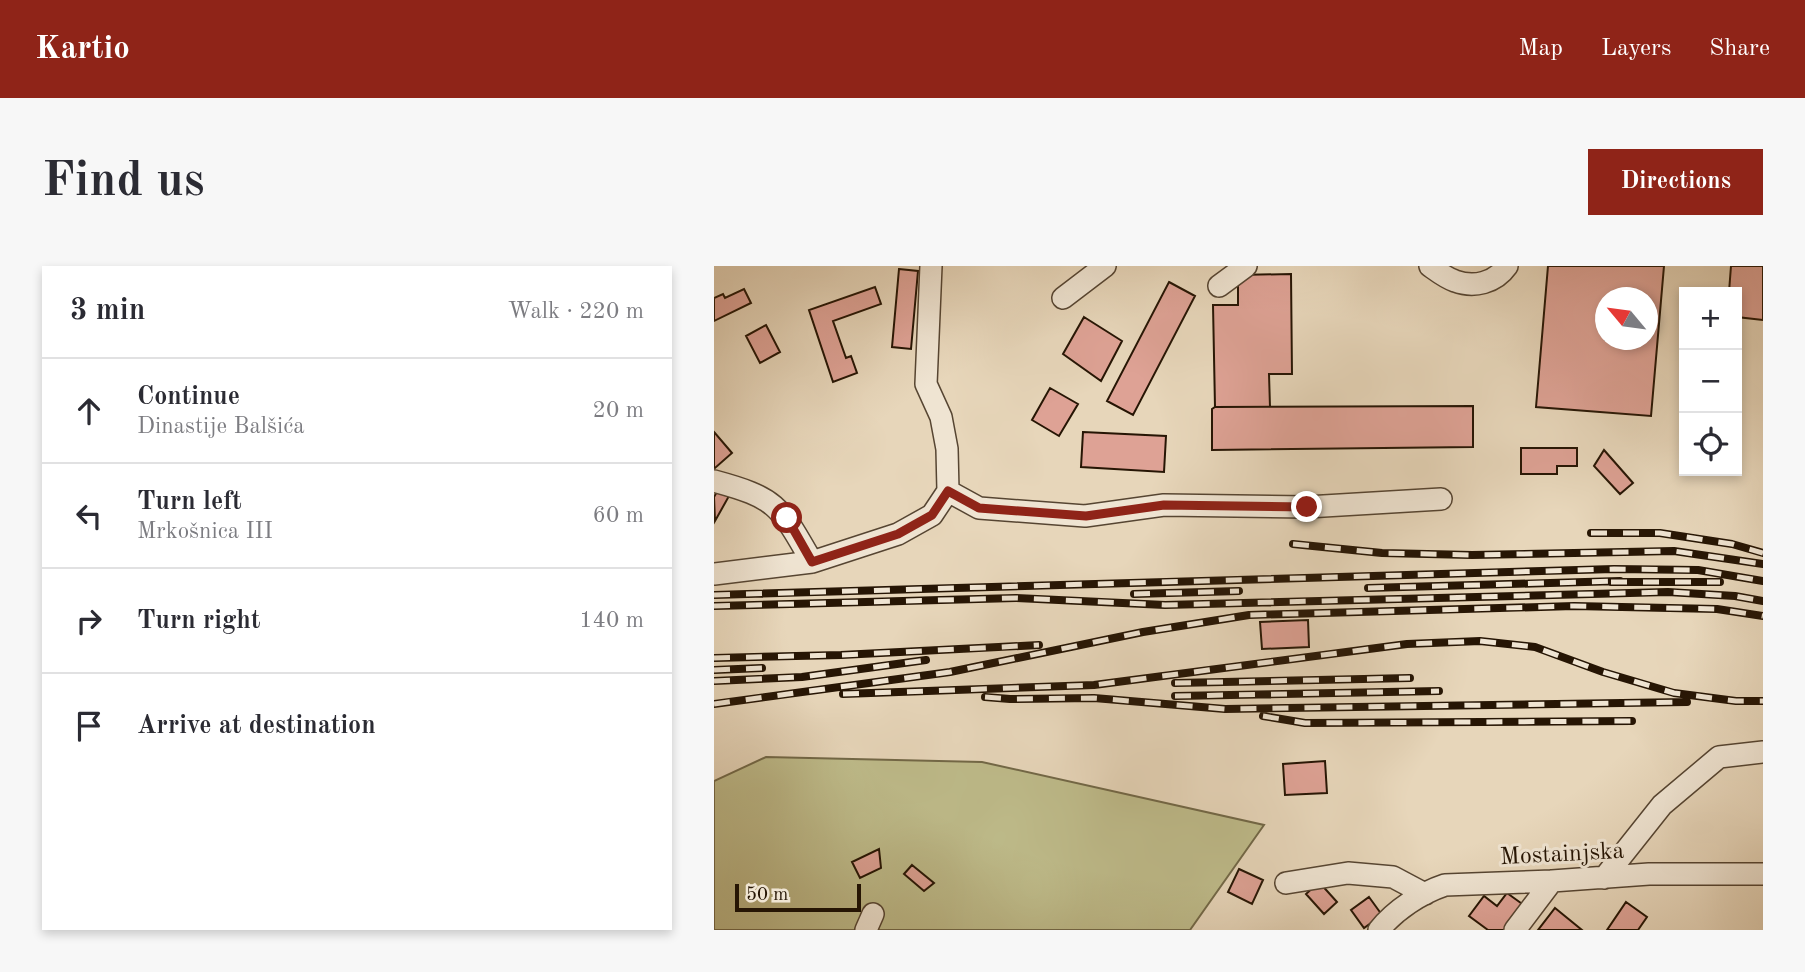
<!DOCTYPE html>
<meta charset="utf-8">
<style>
:root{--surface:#fff;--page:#f7f7f7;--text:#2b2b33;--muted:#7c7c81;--line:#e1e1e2;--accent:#8f2418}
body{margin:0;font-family:"Old Standard TT",serif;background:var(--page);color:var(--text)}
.controls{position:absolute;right:21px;top:21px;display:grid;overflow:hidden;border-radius:0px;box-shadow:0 4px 10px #0003}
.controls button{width:63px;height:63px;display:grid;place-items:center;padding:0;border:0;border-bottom:2px solid var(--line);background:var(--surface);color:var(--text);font:35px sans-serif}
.compass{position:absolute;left:881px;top:21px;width:63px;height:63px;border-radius:50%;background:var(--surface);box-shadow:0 4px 10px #0003;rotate:299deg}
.scale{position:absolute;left:21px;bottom:18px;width:126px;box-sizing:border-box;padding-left:7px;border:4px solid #261504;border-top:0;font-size:19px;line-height:24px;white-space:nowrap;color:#261504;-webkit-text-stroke:5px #efe4d2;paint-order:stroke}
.stop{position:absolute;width:21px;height:21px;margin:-16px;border:5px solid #8f2418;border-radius:50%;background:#fff}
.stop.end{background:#8f2418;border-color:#fff;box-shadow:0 2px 7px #0008}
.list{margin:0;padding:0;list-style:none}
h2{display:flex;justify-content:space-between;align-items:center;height:91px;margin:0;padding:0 28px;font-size:30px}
h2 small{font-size:23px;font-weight:400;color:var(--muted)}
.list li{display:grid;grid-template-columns:46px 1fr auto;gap:21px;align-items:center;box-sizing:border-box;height:105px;padding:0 28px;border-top:2px solid var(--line)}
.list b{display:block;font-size:26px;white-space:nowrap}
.list p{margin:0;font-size:23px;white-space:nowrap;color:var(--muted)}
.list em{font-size:23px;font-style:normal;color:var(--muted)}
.icon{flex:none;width:38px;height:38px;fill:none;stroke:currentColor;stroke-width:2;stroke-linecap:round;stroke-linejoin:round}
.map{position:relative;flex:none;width:1049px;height:664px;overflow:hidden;border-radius:0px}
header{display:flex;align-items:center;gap:42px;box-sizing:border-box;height:98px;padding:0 35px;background:var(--accent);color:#fff}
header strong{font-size:33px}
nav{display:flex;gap:38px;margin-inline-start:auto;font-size:24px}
.intro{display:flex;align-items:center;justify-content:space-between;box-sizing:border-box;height:168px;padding:0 42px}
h1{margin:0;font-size:49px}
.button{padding:18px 32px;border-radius:0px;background:var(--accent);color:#fff;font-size:24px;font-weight:700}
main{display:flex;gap:42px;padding:0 42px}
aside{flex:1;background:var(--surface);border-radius:0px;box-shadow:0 4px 10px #0003}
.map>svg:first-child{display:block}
.green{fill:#bebb8a;stroke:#726847;stroke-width:2}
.building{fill:#dea295;stroke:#261504;stroke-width:2;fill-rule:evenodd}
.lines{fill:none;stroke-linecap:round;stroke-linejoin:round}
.minor-casing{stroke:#564532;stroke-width:24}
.minor{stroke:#efe4d2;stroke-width:21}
.rail-casing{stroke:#261504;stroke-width:8}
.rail{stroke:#efe4d2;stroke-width:5;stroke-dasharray:16;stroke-linecap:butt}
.route{stroke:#8f2418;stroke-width:9}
.labels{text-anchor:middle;stroke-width:6;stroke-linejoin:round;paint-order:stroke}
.street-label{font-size:24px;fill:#261504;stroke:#efe4d2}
</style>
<header>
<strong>Kartio</strong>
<nav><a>Map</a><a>Layers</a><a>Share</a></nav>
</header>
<div class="intro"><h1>Find us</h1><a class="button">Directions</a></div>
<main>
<aside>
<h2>3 min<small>Walk · 220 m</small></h2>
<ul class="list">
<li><svg class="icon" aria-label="ahead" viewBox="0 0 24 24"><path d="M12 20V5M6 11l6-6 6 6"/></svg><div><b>Continue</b><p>Dinastije Balšića</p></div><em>20 m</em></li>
<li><svg class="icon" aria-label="left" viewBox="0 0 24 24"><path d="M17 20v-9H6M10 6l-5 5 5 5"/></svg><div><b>Turn left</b><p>Mrkošnica III</p></div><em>60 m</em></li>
<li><svg class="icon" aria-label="right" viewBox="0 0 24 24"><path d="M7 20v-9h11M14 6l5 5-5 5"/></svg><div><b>Turn right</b></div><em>140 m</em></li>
<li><svg class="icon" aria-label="arrive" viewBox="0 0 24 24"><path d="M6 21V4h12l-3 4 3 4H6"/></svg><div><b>Arrive at destination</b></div></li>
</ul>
</aside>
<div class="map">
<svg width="1049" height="664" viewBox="0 0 1049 664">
<rect width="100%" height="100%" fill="#e7d6ba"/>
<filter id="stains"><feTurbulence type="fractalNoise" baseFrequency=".00286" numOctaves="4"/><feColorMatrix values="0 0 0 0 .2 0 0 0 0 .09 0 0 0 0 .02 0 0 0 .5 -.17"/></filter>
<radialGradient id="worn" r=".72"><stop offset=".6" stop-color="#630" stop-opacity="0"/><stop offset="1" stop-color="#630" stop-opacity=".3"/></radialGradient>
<path class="green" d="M 52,491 L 268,496 L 550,559 L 476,664 L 0,664 L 0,515 Z"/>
<path class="building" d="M 834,0 L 950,0 L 937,150 L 822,141 ZM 891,32 L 933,32 L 933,74 L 891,74 Z
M 1017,0 L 1049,0 L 1049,54 L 1023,51 L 1023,26 L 1015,26 Z
M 185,3 L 204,5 L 197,83 L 178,81 Z
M 577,8 L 578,108 L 555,108 L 556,141 L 501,141 L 499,39 L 524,39 L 524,9 Z
M 455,16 L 481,30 L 419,149 L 393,135 Z
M 161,21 L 167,38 L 119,55 L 132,92 L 137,90 L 143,107 L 119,116 L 95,44 Z
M 30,23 L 37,37 L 0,55 L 0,32 L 9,28 L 11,32 Z
M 370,51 L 408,75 L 387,115 L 349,88 Z
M 52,59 L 66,86 L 46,97 L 32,70 Z
M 336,122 L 364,138 L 345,170 L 318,154 Z
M 759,140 L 759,181 L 498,184 L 498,143 L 501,141 Z
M 0,166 L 18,187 L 1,202 L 0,201 Z
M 369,166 L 452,170 L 450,206 L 367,201 Z
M 807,182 L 863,182 L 863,200 L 843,200 L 843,208 L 807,208 Z
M 890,184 L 919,217 L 906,228 L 880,200 Z
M 4,224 L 15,230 L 1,255 L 0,231 Z
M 594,354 L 595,381 L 548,383 L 546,356 Z
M 611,495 L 613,527 L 571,529 L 569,498 Z
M 165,583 L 167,602 L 146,612 L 138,596 Z
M 198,599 L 220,617 L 210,625 L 190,608 Z
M 525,603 L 549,614 L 538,638 L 514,626 Z
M 605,616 L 623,636 L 610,648 L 592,628 Z
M 793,627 L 811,640 L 794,664 L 774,664 L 755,650 L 770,630 L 783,640 Z
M 655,631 L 668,649 L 650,662 L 637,644 Z
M 912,636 L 933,651 L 924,664 L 893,664 Z
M 841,642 L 868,664 L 824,664 Z"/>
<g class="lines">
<g class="minor-casing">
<path id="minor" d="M 716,0 C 723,5 732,12 741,15 C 760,22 781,17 793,0
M 505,20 L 532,0
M 349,32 L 391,0
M 0,215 C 63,232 66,240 98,296
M 234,225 L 265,242 L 371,250 L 450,239 L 593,241 L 727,233
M 0,308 L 98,296 L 184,268 L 218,249 L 234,225 L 233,183 L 227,151 L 212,118 L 217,0
M 890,612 L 948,539 L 1005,491 L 1049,486
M 572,617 L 634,607 L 679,611 L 711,628
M 152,664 L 159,648
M 665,664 C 681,644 707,627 731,619 L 838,615 L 935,608 L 1049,608
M 801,664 L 838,615"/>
</g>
<use href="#minor" class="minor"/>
<g class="rail-casing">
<path id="rail" d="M 877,267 L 946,267 L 1018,278 L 1049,287
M 579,278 L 668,287 L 758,289 L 960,285 L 1049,298
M 897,316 L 1006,316
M 654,322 L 906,315
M 420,328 L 525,325
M 0,329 L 900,303 L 984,304 L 1049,315
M 0,340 L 302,332 L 451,339 L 954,326 L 1021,330 L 1049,335
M 0,392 L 127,389 L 325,379
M 0,404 L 48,402
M 0,415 L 88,411 L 212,394
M 461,417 L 696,412
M 129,428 L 380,419 L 693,378 L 766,375 L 821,381 L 889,406 L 960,427 L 1022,435 L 1049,435
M 461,430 L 725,425
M 271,431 L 296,433 L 380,432 L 511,443 L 973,436
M 0,438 L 236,406 L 429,366 L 535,349 L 860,340 L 1003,343 L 1049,350
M 549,450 L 591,457 L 918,455"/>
</g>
<use href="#rail" class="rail"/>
</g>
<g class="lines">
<path class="route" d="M 73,252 L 98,296 L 184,268 L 218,249 L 234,225 L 265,242 L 372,250 L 450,239 L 593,241"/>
</g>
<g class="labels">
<g class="street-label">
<text transform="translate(848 587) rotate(-3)" y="8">Mostainjska</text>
</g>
</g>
<rect width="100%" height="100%" filter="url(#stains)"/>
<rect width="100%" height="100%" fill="url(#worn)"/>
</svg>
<div class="controls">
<button>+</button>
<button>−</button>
<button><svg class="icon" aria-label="locate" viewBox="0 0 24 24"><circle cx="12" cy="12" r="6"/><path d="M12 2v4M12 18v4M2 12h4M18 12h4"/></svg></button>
</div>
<svg class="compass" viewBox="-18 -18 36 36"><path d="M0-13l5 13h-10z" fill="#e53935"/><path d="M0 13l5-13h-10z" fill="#7c7c81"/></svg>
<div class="scale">50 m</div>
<div class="stop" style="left:73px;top:252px"></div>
<div class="stop end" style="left:593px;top:241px"></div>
</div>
</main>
